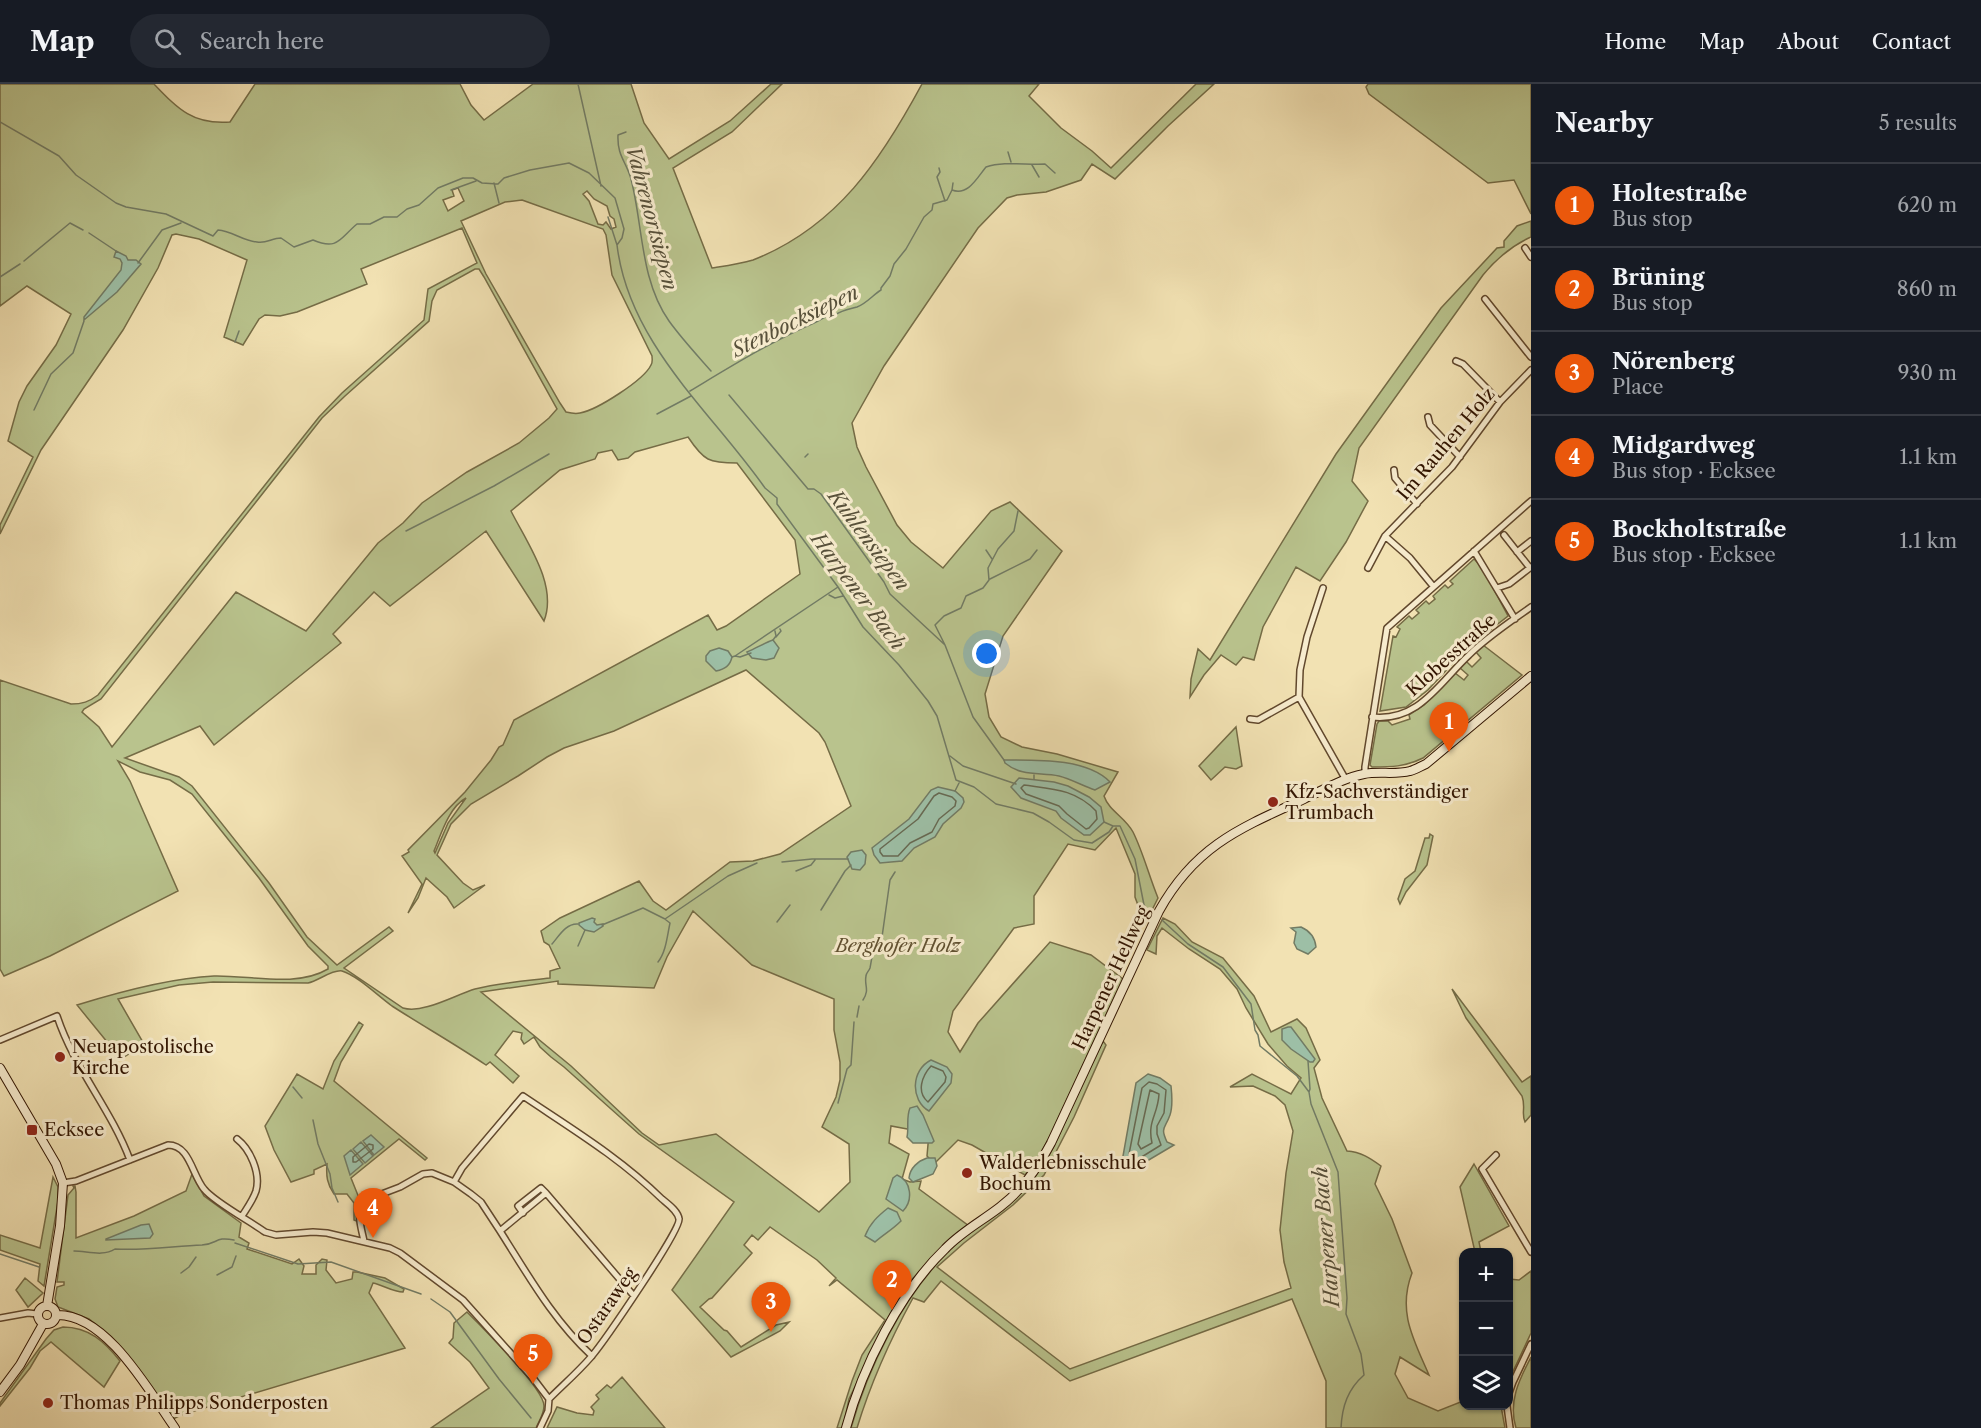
<!DOCTYPE html>
<meta charset="utf-8">
<style>
:root{--surface:#171b24;--page:#242831;--text:#f1f3f6;--muted:#9ea1a6;--line:#363941;--accent:#ea580c}
body{margin:0;font-family:"Libre Caslon Text",serif;background:var(--page);color:var(--text)}
.controls{position:absolute;right:18px;bottom:18px;display:grid;overflow:hidden;border-radius:12px;box-shadow:0 2px 4px #0004}
.controls button{width:54px;height:54px;display:grid;place-items:center;padding:0;border:0;border-bottom:2px solid var(--line);background:var(--surface);color:var(--text);font:30px sans-serif}
.you{position:absolute;left:987px;top:570px;width:21px;height:21px;margin:-15px;border:4px solid #fff;border-radius:50%;background:#1a73e8;box-shadow:0 0 0 9px #1a73e833}
.badge{display:grid;place-items:center;width:39px;height:39px;border-radius:50%;background:var(--accent);color:#fff;font-size:20px;font-weight:700}
.pin{position:absolute;translate:-50% -50px;filter:drop-shadow(0 2px 3px #0008)}
.pin::after{content:'';position:absolute;top:32px;width:21px;height:18px;background:inherit;clip-path:polygon(0 0,100% 0,50% 100%)}
.list{margin:0;padding:0;list-style:none}
h2{display:flex;justify-content:space-between;align-items:center;height:78px;margin:0;padding:0 24px;font-size:26px}
h2 small{font-size:20px;font-weight:400;color:var(--muted)}
.list li{display:grid;grid-template-columns:39px 1fr auto;gap:18px;align-items:center;box-sizing:border-box;height:84px;padding:0 24px;border-top:2px solid var(--line)}
.list b{display:block;font-size:22px;white-space:nowrap}
.list p{margin:0;font-size:20px;white-space:nowrap;color:var(--muted)}
.list em{font-size:20px;font-style:normal;color:var(--muted)}
.icon{flex:none;width:33px;height:33px;fill:none;stroke:currentColor;stroke-width:2;stroke-linecap:round;stroke-linejoin:round}
.map{position:relative;flex:none;width:1531px;height:1344px;overflow:hidden}
header{display:flex;align-items:center;gap:36px;box-sizing:border-box;height:84px;padding:0 30px;background:var(--surface);border-bottom:2px solid var(--line)}
header strong{font-size:28px}
nav{display:flex;gap:33px;margin-inline-start:auto;font-size:21px}
.search{width:420px;height:54px;background:var(--page);display:flex;align-items:center;gap:15px;box-sizing:border-box;padding:0 21px;border-radius:33px;color:var(--muted);font-size:22px}
main{display:flex}
aside{flex:1;background:var(--surface)}
.map>svg:first-child{display:block}
.green{fill:#b9c38d;stroke:#756c46;stroke-width:1.5;fill-rule:evenodd}
.water{fill:#9dbfa6;stroke:#727b64;stroke-width:1.5}
.lines{fill:none;stroke-linecap:round;stroke-linejoin:round}
.shore{stroke:#676a53;stroke-width:1.5}
.stream{stroke:#727b64;stroke-width:1.5}
.street-casing{stroke:#61482d;stroke-width:8}
.secondary-casing{stroke:#311400;stroke-width:10}
.street{stroke:#f7ecce;stroke-width:5}
.secondary{stroke:#f7ecce;stroke-width:8}
.poi-dot{fill:#8f2418;stroke:#f7ecce;stroke-width:2}
.labels{text-anchor:middle;stroke-width:6;stroke-linejoin:round;paint-order:stroke}
.street-label{font-size:18px;fill:#311400;stroke:#f7ecce}
.poi-label{font-size:18px;fill:#311400;stroke:#f7ecce;text-anchor:start}
.park-label{font-size:18px;font-style:italic;fill:#615131;stroke:#f7ecce}
.water-label{font-size:20px;font-style:italic;fill:#57503a;stroke:#f7ecce}
</style>
<header>
<strong>Map</strong>
<div class="search"><svg class="icon" aria-label="search" viewBox="0 0 24 24"><circle cx="10" cy="10" r="6"/><path d="M15 15l6 6"/></svg>Search here</div>
<nav><a>Home</a><a>Map</a><a>About</a><a>Contact</a></nav>
</header>
<main>
<div class="map">
<svg width="1531" height="1344" viewBox="0 0 1531 1344">
<rect width="100%" height="100%" fill="#f2e2b3"/>
<filter id="stains"><feTurbulence type="fractalNoise" baseFrequency=".00333" numOctaves="4"/><feColorMatrix values="0 0 0 0 .2 0 0 0 0 .09 0 0 0 0 .02 0 0 0 .5 -.17"/></filter>
<radialGradient id="worn" r=".72"><stop offset=".6" stop-color="#630" stop-opacity="0"/><stop offset="1" stop-color="#630" stop-opacity=".3"/></radialGradient>
<path class="green" d="M 0,0 L 154,0 C 178,25 193,41 230,38 L 255,0 L 460,0 L 471,21 L 484,36 L 533,0 L 631,0 L 644,39 L 669,75 L 730,37 L 771,0 L 782,0 L 732,48 L 673,84 L 712,184 C 725,182 740,180 753,176 C 837,143 881,76 922,0 L 1039,0 L 1029,12 L 1061,44 L 1092,67 L 1111,84 L 1196,0 L 1214,0 L 1168,42 L 1115,95 L 1092,80 L 1081,96 L 1046,108 L 1017,111 L 1007,114 L 978,144 L 884,282 L 852,339 L 857,363 L 866,383 L 897,441 L 911,458 L 943,484 L 991,427 L 1010,418 L 1062,467 L 1003,552 L 985,610 L 989,633 L 1001,653 L 1022,663 L 1057,670 L 1118,688 L 1104,712 C 1109,727 1125,733 1133,748 C 1143,768 1149,792 1158,814 L 1145,840 L 1135,813 L 1135,790 L 1116,744 L 1095,766 L 1068,760 L 1034,812 L 1034,840 L 1014,844 L 953,927 L 948,948 L 960,968 L 978,939 L 1050,858 L 1091,871 L 1123,895 L 1051,1050 L 1040,1071 L 1025,1091 L 972,1061 L 958,1056 L 934,1080 L 927,1072 L 929,1049 L 891,1042 L 889,1059 L 909,1070 L 902,1095 L 910,1098 L 921,1097 L 919,1105 L 969,1142 L 951,1154 L 903,1205 L 849,1315 L 843,1344 L 837,1344 L 852,1297 L 862,1271 L 885,1236 L 837,1196 L 829,1202 L 836,1194 L 817,1176 L 770,1143 L 758,1156 L 752,1151 L 744,1161 L 752,1169 L 712,1214 L 709,1215 L 700,1223 L 724,1246 L 727,1247 L 741,1263 L 776,1241 L 789,1238 L 780,1247 L 731,1273 L 672,1206 L 734,1118 L 639,1050 L 564,983 L 551,973 L 540,963 L 534,953 L 524,960 L 521,955 L 522,949 L 513,947 L 495,971 L 519,992 L 513,999 L 490,978 L 486,981 C 455,960 423,942 392,922 C 378,912 358,892 342,887 C 333,885 318,897 308,899 L 213,898 L 179,901 L 118,915 L 144,960 L 121,975 L 77,921 C 119,908 170,894 214,892 C 249,891 296,904 328,885 L 328,882 L 308,862 L 259,794 L 192,710 L 170,696 L 140,688 L 118,677 L 130,697 L 178,807 L 50,872 L 4,892 L 0,885 L 0,596 L 71,620 C 82,620 89,618 98,611 L 319,333 L 342,309 L 424,236 L 428,205 L 477,179 L 462,144 L 361,185 L 367,200 L 297,228 L 280,232 L 265,231 L 259,235 L 243,261 L 224,253 L 247,176 L 199,155 L 176,150 L 172,151 L 158,184 L 123,246 L 41,366 L 0,450 L 0,441 L 33,373 L 8,357 L 19,318 L 27,302 L 56,261 L 71,230 L 27,202 L 0,222 ZM 458,104 L 464,117 L 448,127 L 443,116 L 454,112 L 452,106 ZM 587,107 L 594,115 L 607,122 L 610,132 L 614,135 L 616,143 L 611,145 L 606,138 L 603,141 L 598,140 L 589,117 L 583,110 ZM 522,116 L 603,145 L 606,151 L 612,191 L 652,272 C 652,275 653,278 651,281 C 644,296 597,326 580,329 C 576,330 570,329 566,328 L 560,319 L 486,190 L 461,137 L 505,118 ZM 475,185 L 479,185 L 484,193 L 557,325 L 549,334 L 519,359 L 467,388 L 422,419 L 403,439 L 378,459 L 306,547 L 236,508 L 112,663 L 99,643 L 82,628 L 84,625 L 101,615 L 322,334 L 345,312 L 429,237 L 432,217 L 437,206 ZM 688,353 C 704,377 709,379 737,379 L 795,456 L 800,490 L 726,542 L 717,546 L 708,531 L 514,636 L 503,661 L 499,663 L 491,676 L 465,708 L 408,766 L 409,768 L 402,772 L 422,800 L 408,829 L 418,814 L 426,794 L 447,813 L 454,824 L 485,801 L 473,806 L 463,799 L 437,771 L 451,740 L 471,720 L 518,692 L 547,673 L 564,664 L 614,647 L 746,586 L 819,649 L 825,658 L 851,722 L 780,770 L 753,777 L 730,778 L 666,826 L 653,817 L 639,797 L 560,834 L 541,847 L 544,858 L 549,861 L 560,884 L 550,887 L 550,894 C 525,897 499,899 475,905 C 455,911 423,930 403,924 L 344,884 L 393,847 L 389,843 L 337,881 L 307,853 L 269,799 L 192,702 L 179,693 L 125,674 L 200,642 L 214,661 L 341,559 L 333,550 L 374,508 L 390,522 L 486,447 L 544,537 C 558,501 527,459 511,427 L 560,386 L 595,375 L 598,369 L 612,366 L 618,376 L 628,374 L 635,368 ZM 466,714 L 448,739 L 435,769 L 434,767 C 441,750 449,723 466,714 ZM 693,827 L 752,881 L 834,915 L 834,946 L 840,978 L 840,996 L 836,1013 L 822,1043 L 849,1060 L 850,1098 L 819,1128 L 716,1050 L 659,1061 L 642,1049 L 571,982 L 481,908 L 558,897 L 558,900 L 654,904 L 667,873 Z
M 1368,0 L 1531,0 L 1531,130 L 1514,96 L 1488,99 L 1369,10 L 1366,3 Z
M 1531,137 L 1531,153 C 1511,162 1497,174 1483,191 L 1359,364 L 1352,397 L 1368,417 L 1346,458 L 1320,497 L 1296,483 L 1263,543 L 1254,576 L 1243,573 L 1236,581 L 1221,571 L 1204,591 L 1190,613 L 1191,595 L 1198,565 L 1210,576 L 1336,370 L 1441,224 L 1497,164 L 1504,163 L 1504,157 L 1517,142 Z
M 1474,475 L 1482,483 L 1508,532 L 1467,564 L 1428,606 L 1406,623 L 1380,627 L 1393,552 L 1396,553 L 1400,545 L 1397,543 L 1409,532 L 1412,535 L 1419,529 L 1416,526 L 1426,517 L 1429,520 L 1435,515 L 1433,512 L 1445,501 L 1448,504 L 1453,500 L 1450,497 Z
M 1483,561 L 1522,591 L 1423,674 C 1405,683 1391,683 1372,683 L 1370,681 L 1377,640 L 1379,637 L 1388,637 L 1392,641 L 1410,635 L 1409,631 L 1424,621 L 1455,589 L 1464,596 L 1468,591 L 1460,584 L 1466,577 L 1472,583 L 1481,574 L 1476,568 Z
M 1236,643 L 1242,682 L 1236,685 L 1225,683 L 1211,696 L 1199,682 Z
M 1430,750 L 1433,752 L 1427,781 L 1406,808 L 1400,820 L 1398,815 L 1405,795 L 1415,787 L 1425,754 L 1429,754 Z
M 1163,834 L 1175,840 L 1192,858 L 1223,874 L 1254,912 L 1271,948 L 1297,935 L 1306,944 L 1320,976 L 1314,984 L 1322,1014 L 1347,1067 C 1361,1068 1370,1074 1381,1082 L 1375,1100 L 1392,1135 L 1412,1189 C 1397,1228 1414,1256 1429,1291 L 1400,1273 L 1395,1290 L 1408,1314 L 1438,1327 L 1463,1317 L 1464,1322 L 1501,1322 L 1505,1344 L 1326,1344 L 1326,1297 L 1292,1215 L 1070,1297 L 941,1197 L 924,1218 L 913,1214 C 890,1256 871,1298 857,1344 L 851,1344 C 868,1284 902,1214 947,1169 C 975,1141 1010,1124 1036,1091 C 1050,1073 1059,1052 1068,1031 C 1080,1006 1091,981 1103,957 L 1106,961 L 1074,1033 L 1044,1091 L 1013,1121 L 964,1159 L 937,1183 L 1070,1285 L 1291,1204 L 1284,1178 L 1280,1146 L 1286,1089 L 1293,1047 L 1285,1021 L 1275,1012 L 1253,1002 L 1230,1003 L 1252,990 L 1291,1010 L 1301,994 L 1287,982 L 1268,960 L 1246,924 L 1237,905 L 1220,885 L 1189,865 L 1162,844 L 1157,852 L 1156,870 L 1147,866 Z
M 1452,905 L 1522,998 L 1531,992 L 1531,1031 L 1525,1038 C 1521,1030 1526,1023 1522,1012 L 1466,934 Z
M 359,938 L 363,941 L 341,978 L 334,997 L 427,1074 L 425,1076 L 399,1055 L 351,1094 L 359,1114 L 357,1117 L 361,1122 L 357,1128 L 359,1138 L 354,1136 L 354,1119 L 347,1110 L 334,1110 C 327,1100 326,1092 327,1080 L 314,1086 L 314,1090 L 291,1098 L 274,1066 L 265,1042 L 297,990 L 323,1005 L 334,977 Z
M 1474,1080 L 1509,1142 L 1479,1158 L 1481,1168 L 1475,1168 L 1460,1103 Z
M 192,1090 L 204,1112 L 241,1139 L 239,1153 L 249,1159 L 247,1165 L 292,1180 L 299,1175 L 304,1182 L 302,1190 L 316,1190 L 316,1181 L 322,1175 L 327,1176 L 326,1186 L 336,1199 L 352,1195 L 353,1188 L 357,1188 L 385,1194 L 404,1205 L 403,1208 C 393,1208 383,1201 373,1199 L 369,1209 L 405,1264 L 181,1331 L 173,1335 L 178,1344 L 104,1247 L 89,1235 L 58,1223 L 55,1215 L 57,1203 L 64,1201 L 64,1198 L 57,1198 L 68,1111 L 74,1104 L 73,1102 L 75,1102 L 76,1108 L 76,1154 L 134,1132 L 186,1107 Z
M 53,1093 L 58,1103 L 58,1117 L 44,1202 L 38,1197 L 40,1180 L 0,1166 L 0,1151 L 40,1164 Z
M 1531,1187 L 1531,1249 L 1509,1296 L 1509,1195 L 1519,1196 Z
M 25,1194 L 43,1209 L 28,1223 L 16,1206 Z
M 467,1228 C 481,1242 544,1305 544,1322 C 544,1330 539,1337 536,1344 L 431,1344 L 489,1304 L 470,1278 L 449,1259 L 453,1254 L 454,1239 Z
M 63,1243 C 89,1243 105,1258 120,1277 L 104,1303 L 51,1258 L 40,1267 L 30,1284 L 0,1322 L 0,1319 L 46,1255 L 54,1246 Z
M 1531,1273 L 1531,1344 L 1516,1344 C 1508,1318 1519,1296 1531,1273 Z
M 622,1293 L 665,1344 L 547,1344 L 557,1323 L 577,1329 L 593,1331 L 594,1327 L 591,1323 L 599,1315 L 596,1311 L 607,1301 L 611,1304 Z"/>
<path class="water" d="M 116,167 L 126,172 L 128,176 L 136,176 L 141,180 L 117,208 L 84,236 L 84,233 L 121,186 L 122,179 L 120,175 L 114,173 Z
M 773,556 L 779,564 L 774,574 L 766,576 L 752,574 L 747,568 C 757,564 764,559 773,556 Z
M 719,564 L 728,567 L 732,573 C 730,582 725,585 716,587 L 706,577 L 706,572 L 710,567 Z
M 1004,676 C 1036,676 1087,674 1110,698 L 1095,706 C 1083,702 1071,695 1059,692 C 1040,688 1022,693 1005,679 Z
M 1019,694 L 1054,698 L 1068,702 L 1089,713 L 1101,723 L 1104,738 L 1090,751 L 1084,751 L 1061,734 L 1056,727 L 1021,714 L 1011,703 Z
M 938,703 L 955,707 L 963,714 L 964,718 L 961,724 L 943,740 L 935,753 L 914,764 L 902,777 L 880,779 L 874,771 L 872,764 L 909,735 L 931,706 Z
M 862,766 L 866,771 L 865,780 L 860,786 L 852,785 L 847,773 L 851,768 Z
M 592,834 L 595,835 L 594,838 L 597,841 L 603,840 L 603,842 L 594,848 L 585,846 L 579,841 L 579,839 Z
M 1301,843 C 1310,847 1315,853 1316,863 L 1308,870 L 1297,865 L 1294,859 L 1296,848 L 1291,844 Z
M 1288,943 L 1291,943 L 1315,975 L 1313,978 L 1310,978 L 1291,965 L 1282,956 L 1282,945 Z
M 931,976 L 947,983 L 952,990 L 951,999 L 929,1027 C 910,1016 911,986 931,976 Z
M 1148,990 L 1160,994 L 1171,1002 C 1172,1011 1173,1022 1170,1031 C 1165,1045 1160,1043 1167,1058 L 1174,1061 L 1142,1080 L 1131,1082 L 1123,1072 L 1136,999 Z
M 917,1022 L 923,1031 L 934,1057 L 932,1059 L 913,1059 L 907,1053 C 909,1044 906,1033 910,1024 Z
M 371,1051 L 384,1063 L 374,1071 L 363,1057 Z
M 361,1058 L 373,1072 L 365,1079 L 353,1065 Z
M 351,1066 L 363,1080 L 350,1091 L 344,1072 Z
M 927,1074 L 935,1074 L 937,1082 L 933,1090 L 913,1098 L 909,1094 C 910,1084 918,1077 927,1074 Z
M 897,1091 C 912,1097 913,1117 903,1127 L 886,1115 L 893,1094 Z
M 888,1124 L 897,1128 L 901,1137 C 892,1146 884,1150 875,1158 L 865,1152 C 870,1139 878,1132 888,1124 Z
M 149,1140 L 153,1150 L 150,1154 L 106,1156 L 106,1155 L 141,1141 Z"/>
<g class="lines">
<path class="shore" d="M 1024,701 C 1052,705 1075,705 1096,727 L 1097,735 L 1089,744 L 1086,745 L 1067,730 L 1059,722 L 1026,710 L 1021,704 Z
M 939,709 L 952,713 L 956,717 L 955,722 L 939,735 L 932,748 L 910,759 L 898,772 L 883,772 L 880,768 L 880,765 L 918,735 L 934,712 Z
M 931,982 L 943,987 L 946,993 L 945,998 L 928,1018 C 916,1008 922,992 931,982 Z
M 1149,998 L 1157,1000 L 1166,1006 L 1164,1029 L 1157,1042 L 1157,1050 L 1161,1061 L 1140,1074 L 1133,1075 L 1129,1070 L 1142,1004 Z
M 1150,1006 L 1159,1010 C 1158,1031 1147,1037 1152,1059 L 1141,1065 L 1138,1060 Z
M 369,1060 L 373,1061 L 373,1065 L 356,1078 L 353,1078 L 353,1073 Z"/>
<path class="stream" d="M 578,0 L 601,102
M 0,38 L 59,72 L 76,91 L 116,119 L 126,123 L 166,130 L 213,152 L 218,146 C 232,147 243,157 257,158 C 266,160 272,154 281,154 L 294,163 L 313,156 C 338,167 340,154 357,140 L 370,140 L 384,133 L 397,133 L 407,125 L 419,121 L 438,104 L 463,94 L 473,94 L 482,99 L 498,100 L 504,94 L 530,86 L 569,79 L 589,89 L 615,114 L 624,145 L 622,154 L 617,161 C 629,260 711,327 765,404 L 777,414 L 777,420 L 838,503 L 863,543 L 899,581 L 928,617 L 937,632 L 956,696 L 974,703 L 996,720 L 1033,729 L 1049,738 L 1074,756 L 1092,759 L 1109,748 L 1113,742 L 1120,742 L 1135,775 L 1144,821 L 1151,831
M 626,48 L 618,51 C 617,72 626,77 631,95 C 643,141 640,196 669,237 C 682,255 697,271 711,287
M 1008,68 L 1011,78
M 1032,81 L 1039,93
M 939,84 L 940,88 L 937,93 L 945,117
M 494,99 L 499,119
M 451,106 L 476,97
M 952,106 L 953,99
M 608,133 L 617,161
M 89,149 L 116,167
M 24,177 L 70,139 L 83,146
M 138,179 L 162,146 L 181,139
M 0,193 L 20,180
M 235,258 L 239,247
M 690,307 C 730,283 770,258 814,239 C 822,236 826,230 835,231 C 842,226 850,225 857,223 C 866,220 874,210 881,206 L 881,204 L 890,192 L 894,180 L 906,165 L 924,133 L 932,126 L 933,120 L 947,116 L 952,106 C 968,112 977,94 986,83 C 1004,77 1025,81 1045,80 L 1055,89
M 729,311 L 808,405 L 814,405 L 821,410 L 884,498 L 890,510 L 945,561
M 34,326 L 51,290 L 73,269 L 84,237
M 657,330 L 691,312
M 805,373 L 808,370
M 406,447 L 494,402 L 549,370
M 986,466 L 992,475
M 990,495 L 1030,475 L 1037,466
M 829,511 L 835,514 L 843,512
M 776,553 L 781,547 L 780,545
M 773,556 L 776,552 L 775,547
M 735,572 L 838,503
M 732,573 L 735,572 L 740,573 L 751,569
M 950,672 L 963,682 L 1016,700
M 1004,676 L 973,633 L 945,561 L 935,541 L 944,532 L 961,524 L 966,512 L 983,504 L 989,496 L 988,484 L 998,465 L 1014,447 L 1018,427
M 1034,691 L 1034,695
M 955,707 L 959,699
M 1104,738 L 1113,742
M 782,778 L 812,775 L 848,775
M 796,787 L 811,781 L 815,776
M 821,826 L 845,787 L 851,781
M 1162,836 L 1188,860 L 1223,883 L 1251,920 L 1255,946 L 1258,951 L 1260,962 L 1297,992 L 1309,1008 L 1311,1020 L 1338,1088 L 1347,1214 L 1346,1230 L 1361,1270 L 1364,1291 C 1348,1305 1342,1322 1341,1344
M 777,838 L 790,821
M 602,841 L 643,824 L 665,835 L 728,792 L 757,779
M 552,860 C 559,852 566,839 578,840
M 578,862 L 585,846
M 658,878 C 666,868 667,853 670,839 L 666,836
M 863,916 C 870,905 864,902 866,892 C 866,889 869,887 870,884 C 872,874 872,865 880,859 L 882,853 L 890,796 L 895,788
M 857,933 L 859,922
M 1308,977 L 1310,1005 L 1309,1008
M 293,1003 L 302,1014
M 838,1019 L 847,985 L 851,981 L 854,938
M 313,1036 L 318,1060 L 330,1090 L 332,1104 L 338,1118
M 235,1159 L 298,1180 L 331,1178 L 421,1210
M 74,1167 C 87,1167 103,1173 115,1165 C 143,1167 175,1162 202,1161 C 218,1160 215,1152 234,1156
M 0,1170 L 39,1183
M 181,1189 L 189,1183 L 196,1173
M 217,1191 L 232,1183 L 236,1172
M 431,1215 L 450,1228 L 499,1295 L 531,1334"/>
<g class="street-casing">
<path id="street" d="M 1525,164 L 1531,173
M 1485,215 L 1531,273
M 1456,277 L 1463,280 L 1500,318
M 1428,333 L 1430,341 L 1460,373
M 1394,386 L 1395,394 L 1417,420
M 1504,451 L 1530,484
M 1385,452 L 1410,474 L 1433,502
M 1474,467 L 1515,535
M 1517,468 L 1531,457
M 1368,484 L 1385,452 L 1452,383 L 1500,318 L 1531,286
M 1323,504 L 1307,553 L 1300,586 L 1299,613 L 1346,696
M 1497,504 L 1509,500 L 1531,483
M 1372,633 C 1419,638 1439,599 1469,571 C 1487,553 1510,538 1531,523
M 1250,635 L 1258,636 L 1299,613
M 1365,690 L 1365,683 L 1387,544 L 1531,417
M 0,956 L 57,932 C 74,984 111,1025 130,1076
M 237,1055 C 250,1065 261,1089 256,1107 C 253,1116 247,1124 242,1132
M 1496,1071 L 1482,1085 L 1531,1168
M 454,1098 L 462,1084 L 523,1012 C 572,1045 619,1073 662,1115 C 668,1120 678,1127 679,1135 C 681,1146 603,1259 591,1273 C 578,1288 563,1301 549,1315
M 63,1099 L 76,1097 L 168,1061 C 190,1061 192,1091 204,1105 C 214,1118 250,1137 265,1148 L 276,1151 L 313,1148 L 327,1149 L 390,1164 L 400,1169 L 463,1216 L 533,1294 L 549,1315 L 548,1327 L 540,1344
M 523,1129 L 518,1122 L 541,1104 L 546,1109
M 364,1157 C 361,1142 355,1128 366,1116 L 400,1103 L 423,1090 L 432,1089 L 454,1098 L 471,1110 L 481,1118 L 500,1147
M 0,1234 L 28,1229 L 37,1230
M 592,1272 C 553,1236 528,1191 500,1147 L 546,1109 L 634,1212
M 1508,1312 L 1513,1298 L 1531,1260
M 1507,1322 L 1510,1344"/>
</g>
<g class="secondary-casing">
<path id="secondary" d="M 0,984 L 56,1080 L 63,1099 L 60,1142 L 47,1222
M38 1231a9 9 0 1 1 18 0a9 9 0 1 1-18 0Z
M 56,1231 C 106,1229 149,1307 175,1344
M 0,1308 L 20,1281 L 43,1240
M 846,1344 C 862,1284 900,1208 945,1165 C 961,1148 982,1137 1000,1123 C 1021,1107 1039,1082 1051,1059 L 1159,827 C 1195,762 1240,744 1304,715 C 1323,706 1343,694 1364,690 C 1379,687 1395,691 1410,687 C 1415,686 1421,682 1426,680 L 1531,592"/>
</g>
<use href="#street" class="street"/>
<use href="#secondary" class="secondary"/>
</g>
<g class="poi-dot">
<circle cx="1273" cy="718" r="6"/>
<circle cx="60" cy="973" r="6"/>
<rect x="26" y="1040" width="12" height="12" rx="3"/>
<circle cx="967" cy="1089" r="6"/>
<circle cx="48" cy="1319" r="6"/>
</g>
<g class="labels">
<g class="street-label">
<text transform="translate(1446 360) rotate(-50)" y="6">Im Rauhen Holz</text>
<text transform="translate(1451 571) rotate(-42)" y="6">Klobesstraße</text>
<text transform="translate(1111 894) rotate(-65)" y="6">Harpener Hellweg</text>
<text transform="translate(607 1222) rotate(-55)" y="6">Ostaraweg</text>
</g>
<g class="poi-label">
<text x="1285" y="714">Kfz-Sachverständiger<tspan x="1285" dy="21">Trumbach</tspan></text>
<text x="72" y="969">Neuapostolische<tspan x="72" dy="21">Kirche</tspan></text>
<text x="44" y="1052">Ecksee</text>
<text x="979" y="1085">Walderlebnisschule<tspan x="979" dy="21">Bochum</tspan></text>
<text x="60" y="1325">Thomas Philipps Sonderposten</text>
</g>
<g class="park-label">
<text x="898" y="868">Berghofer Holz</text>
</g>
<g class="water-label">
<text transform="translate(652 134) rotate(75)" y="7">Vahrenortsiepen</text>
<text transform="translate(795 237) rotate(-26)" y="7">Stenbocksiepen</text>
<text transform="translate(869 456) rotate(53)" y="7">Kuhlensiepen</text>
<text transform="translate(858 507) rotate(53)" y="7">Harpener Bach</text>
<text transform="translate(1326 1153) rotate(-95)" y="7">Harpener Bach</text>
</g>
</g>
<rect width="100%" height="100%" filter="url(#stains)"/>
<rect width="100%" height="100%" fill="url(#worn)"/>
</svg>
<div class="controls">
<button>+</button>
<button>−</button>
<button><svg class="icon" aria-label="layers" viewBox="0 0 24 24"><path d="M12 4l9 5-9 5-9-5zM3 14l9 5 9-5"/></svg></button>
</div>
<div class="you"></div>
<div class="pin badge" style="left:1449px;top:668px">1</div>
<div class="pin badge" style="left:892px;top:1226px">2</div>
<div class="pin badge" style="left:771px;top:1248px">3</div>
<div class="pin badge" style="left:373px;top:1154px">4</div>
<div class="pin badge" style="left:533px;top:1300px">5</div>
</div>
<aside>
<h2>Nearby<small>5 results</small></h2>
<ul class="list">
<li><span class="badge">1</span><div><b>Holtestraße</b><p>Bus stop</p></div><em>620 m</em></li>
<li><span class="badge">2</span><div><b>Brüning</b><p>Bus stop</p></div><em>860 m</em></li>
<li><span class="badge">3</span><div><b>Nörenberg</b><p>Place</p></div><em>930 m</em></li>
<li><span class="badge">4</span><div><b>Midgardweg</b><p>Bus stop · Ecksee</p></div><em>1.1 km</em></li>
<li><span class="badge">5</span><div><b>Bockholtstraße</b><p>Bus stop · Ecksee</p></div><em>1.1 km</em></li>
</ul>
</aside>
</main>
